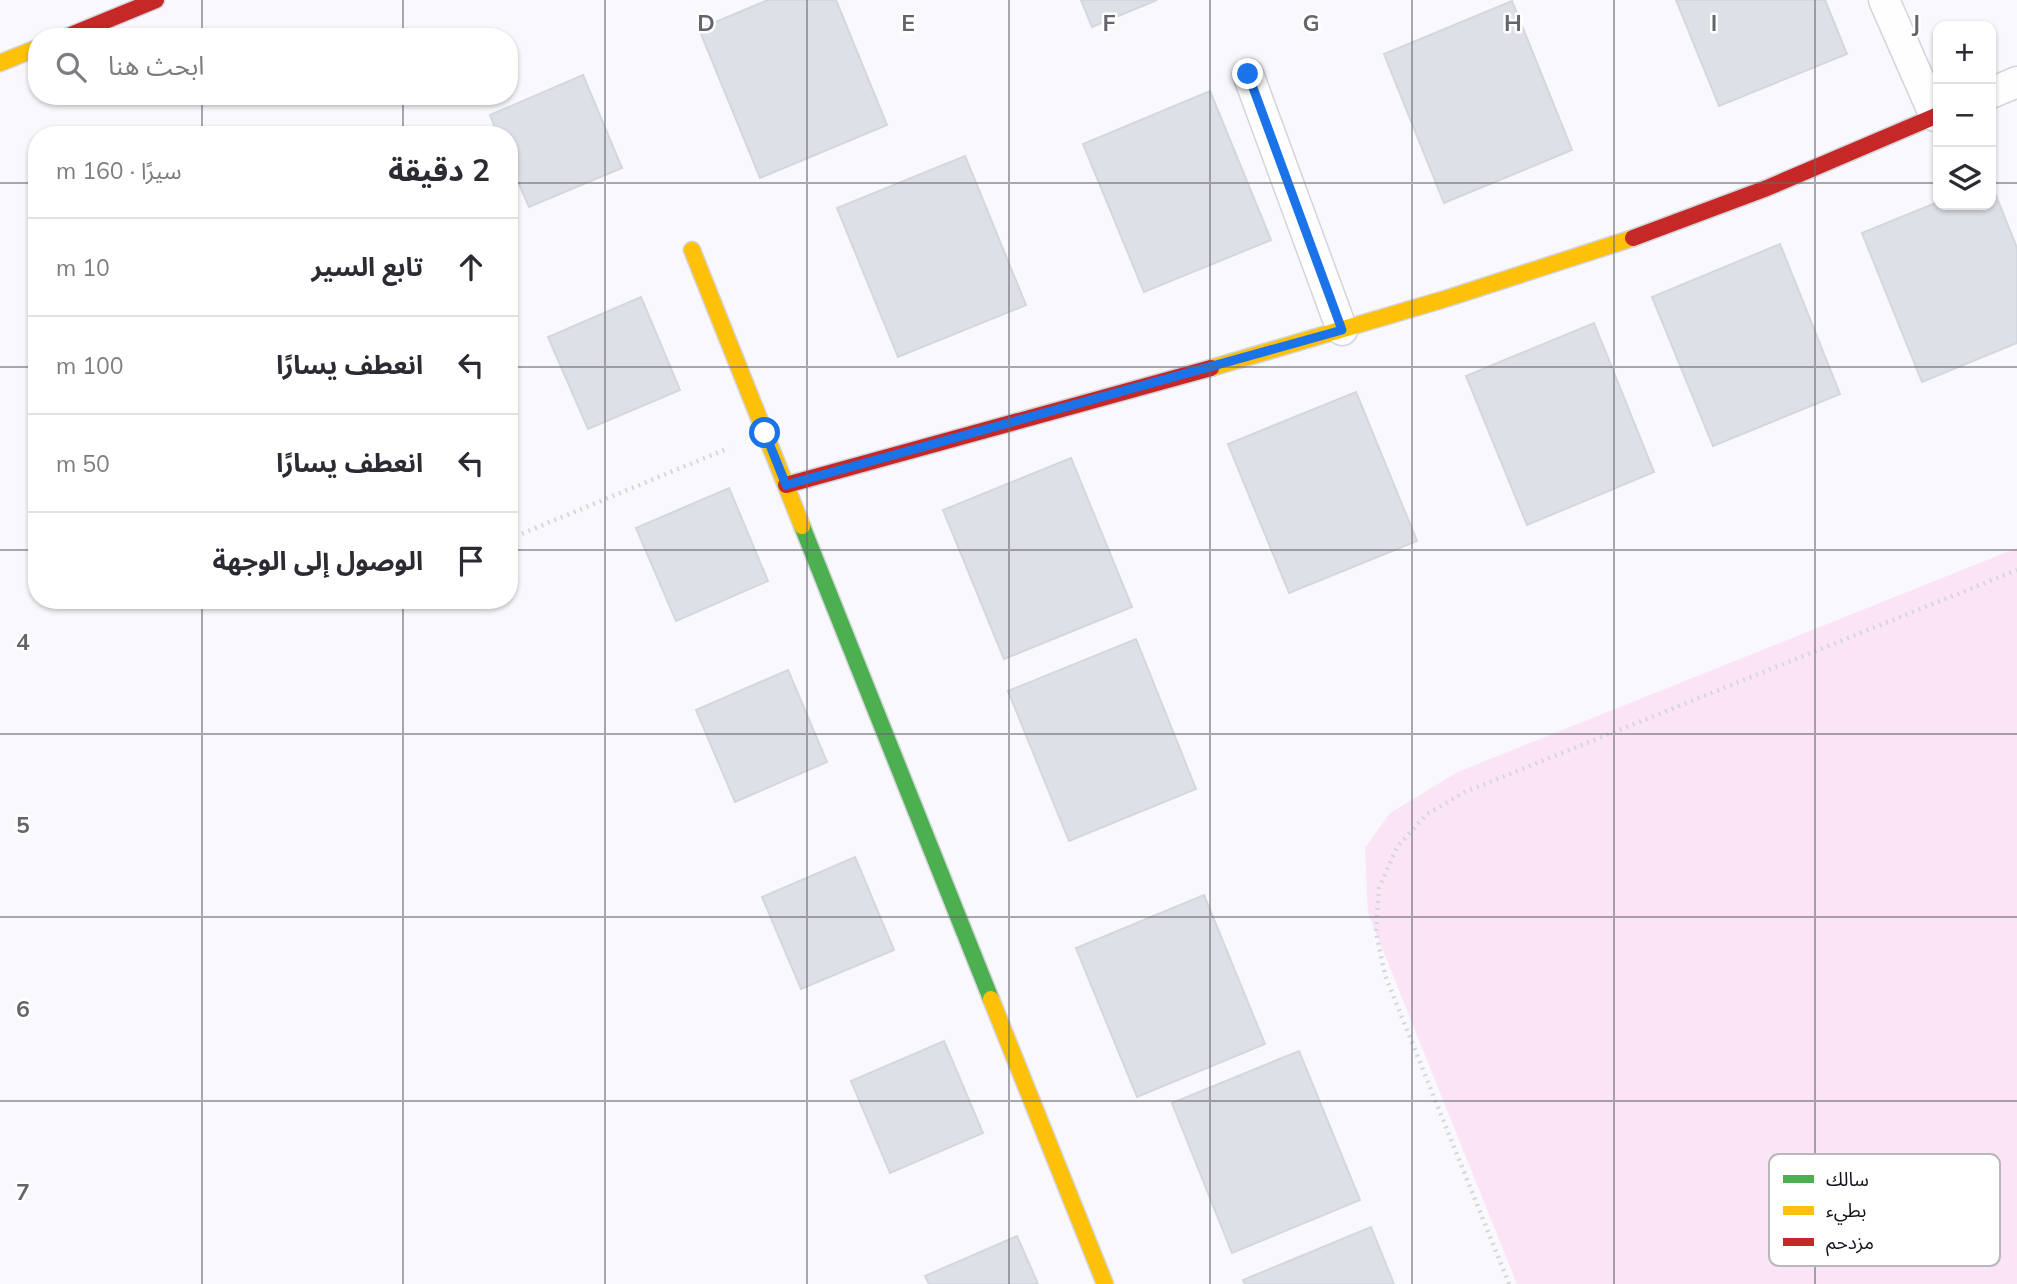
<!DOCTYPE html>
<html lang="ar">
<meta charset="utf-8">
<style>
:root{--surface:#fff;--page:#f7f7f7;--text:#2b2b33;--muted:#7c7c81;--line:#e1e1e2}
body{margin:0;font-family:Mulish,"Noto Sans Arabic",sans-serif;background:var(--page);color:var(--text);direction:rtl}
.controls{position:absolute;right:21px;top:21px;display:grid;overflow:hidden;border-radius:14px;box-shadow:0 2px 5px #0004}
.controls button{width:63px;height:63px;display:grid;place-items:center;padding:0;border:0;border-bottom:2px solid var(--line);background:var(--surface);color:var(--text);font:35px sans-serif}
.stop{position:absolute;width:21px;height:21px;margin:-16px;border:5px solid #1a73e8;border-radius:50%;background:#fff}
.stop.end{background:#1a73e8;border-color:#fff;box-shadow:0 2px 7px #0008}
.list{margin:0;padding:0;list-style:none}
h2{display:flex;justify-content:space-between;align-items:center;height:91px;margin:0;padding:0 28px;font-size:30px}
h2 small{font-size:23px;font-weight:400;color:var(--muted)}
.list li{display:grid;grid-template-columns:46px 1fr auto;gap:21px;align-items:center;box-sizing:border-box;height:98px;padding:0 28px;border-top:2px solid var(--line)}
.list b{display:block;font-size:26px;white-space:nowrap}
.list em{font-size:23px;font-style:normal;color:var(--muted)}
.icon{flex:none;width:38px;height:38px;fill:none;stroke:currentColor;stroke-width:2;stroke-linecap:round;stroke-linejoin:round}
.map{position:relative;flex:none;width:2017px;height:1284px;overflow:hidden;direction:ltr}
.search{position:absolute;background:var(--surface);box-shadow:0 2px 5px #0004;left:28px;top:28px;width:490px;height:77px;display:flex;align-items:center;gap:18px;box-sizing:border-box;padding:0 24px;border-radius:28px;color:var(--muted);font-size:26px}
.panel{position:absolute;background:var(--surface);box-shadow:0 2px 5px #0004;left:28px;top:126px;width:490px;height:483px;border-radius:28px;direction:rtl}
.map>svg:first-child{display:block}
.green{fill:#fae4f6}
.building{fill:#dde0e7;stroke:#d4d7df;stroke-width:2}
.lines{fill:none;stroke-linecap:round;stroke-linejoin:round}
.street-casing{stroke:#d4d4db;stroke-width:33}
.fast-casing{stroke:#d4d4db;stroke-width:19}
.slow-casing{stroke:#d4d4db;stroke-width:19}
.jam-casing{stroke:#d4d4db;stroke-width:19}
.path{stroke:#d7d7d9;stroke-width:4.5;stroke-dasharray:2 5;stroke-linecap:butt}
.street{stroke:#fefeff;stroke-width:30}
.fast{stroke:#4caf50;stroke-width:16}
.slow{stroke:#ffc107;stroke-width:16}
.jam{stroke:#c62828;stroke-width:16}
.route{stroke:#1a73e8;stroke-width:9}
.grid{fill:none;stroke:#64646d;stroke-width:2;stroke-opacity:0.55}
.key{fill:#fff;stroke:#b8b8bc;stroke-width:2}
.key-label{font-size:19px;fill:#14141f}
.grid-label{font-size:23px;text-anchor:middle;font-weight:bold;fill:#64646d;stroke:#fff;stroke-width:5;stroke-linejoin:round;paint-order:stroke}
</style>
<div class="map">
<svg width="2017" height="1284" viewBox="0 0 2017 1284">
<rect width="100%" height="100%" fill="#f8f8fd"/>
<path class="green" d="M 2017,548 L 2017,1284 L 1517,1284 L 1368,913 L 1365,848 L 1390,813 L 1458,772 Z"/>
<path class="building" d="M 768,0 L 836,0 L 887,125 L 760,178 L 699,29 Z
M 1081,0 L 1157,0 L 1092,27 Z
M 1676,0 L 1825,0 L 1847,54 L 1719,106 Z
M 1512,1 L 1572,150 L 1444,203 L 1384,54 Z
M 583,75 L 622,168 L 529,207 L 509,161 L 509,135 L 498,135 L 490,115 Z
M 1210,91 L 1271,240 L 1144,292 L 1083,144 Z
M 965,156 L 1026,305 L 898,357 L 837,208 Z
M 1991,183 L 2017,248 L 2017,343 L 1922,382 L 1862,233 L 1938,202 L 1938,205 L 1991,205 Z
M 1780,244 L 1840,394 L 1713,446 L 1652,297 Z
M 641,297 L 680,390 L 588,429 L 548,337 Z
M 1594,323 L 1654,472 L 1527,525 L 1466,376 Z
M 1356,392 L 1417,541 L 1289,593 L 1228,444 Z
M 1071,458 L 1132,607 L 1004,659 L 943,510 Z
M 729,488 L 768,581 L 676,621 L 636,528 Z
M 1136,639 L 1196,789 L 1069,841 L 1008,691 Z
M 788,670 L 827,762 L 735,802 L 696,710 Z
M 855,857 L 894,950 L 801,989 L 762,897 Z
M 1204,895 L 1265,1044 L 1137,1097 L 1076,948 Z
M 944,1041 L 983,1133 L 890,1173 L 851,1081 Z
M 1299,1051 L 1360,1200 L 1232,1253 L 1172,1103 Z
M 1371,1227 L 1394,1284 L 1245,1284 L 1243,1280 Z
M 1017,1236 L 1038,1284 L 929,1284 L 925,1276 Z"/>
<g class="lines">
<g class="street-casing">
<path id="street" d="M 1884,0 L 1935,116
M 1248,74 L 1342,330
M 1991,93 L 2017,82"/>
</g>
<g class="fast-casing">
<path id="fast" d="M 802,526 L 991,999"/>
</g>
<g class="slow-casing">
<path id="slow" d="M 0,63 L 37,48
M 692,250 L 802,526
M 1211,368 L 1445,299 L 1633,238
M 991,999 L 1105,1284"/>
</g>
<g class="jam-casing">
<path id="jam" d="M 66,37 L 156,0
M 1633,238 L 1767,188 L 1938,115
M 786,485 L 1211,368"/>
</g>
<path class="path" d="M 509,539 L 729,448
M 1509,1284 L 1385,975 L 1376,932 L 1379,888 L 1397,847 L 1427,814 L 1465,792 L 2017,570"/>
<use href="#street" class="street"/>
<use href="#fast" class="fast"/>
<use href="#slow" class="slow"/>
<use href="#jam" class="jam"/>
</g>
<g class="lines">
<path class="route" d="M 765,433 L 786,485 L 1342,330 L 1248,74"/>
</g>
<path class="grid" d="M 202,0 L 202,37M 403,0 L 403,37M 605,0 L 605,1284M 807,0 L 807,1284M 1009,0 L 1009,1284M 1210,0 L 1210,1284M 1412,0 L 1412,1284M 1614,0 L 1614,1284M 1815,0 L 1815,1284M 202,96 L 202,135M 403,96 L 403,135M 0,183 L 37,183M 509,183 L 1938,183M 1991,183 L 2017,183M 0,367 L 37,367M 509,367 L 2017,367M 0,550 L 37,550M 509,550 L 2017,550M 202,600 L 202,1284M 403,600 L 403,1284M 0,734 L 2017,734M 0,917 L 2017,917M 0,1101 L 2017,1101"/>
<rect x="1769" y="1154" width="231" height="112" rx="10" class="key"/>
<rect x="1783" y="1175" width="31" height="8" fill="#4caf50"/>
<rect x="1783" y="1206" width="31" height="9" fill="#ffc107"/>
<rect x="1783" y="1238" width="31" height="8" fill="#c62828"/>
<g class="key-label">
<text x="1826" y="1186">سالك</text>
<text x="1826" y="1217">بطيء</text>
<text x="1826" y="1249">مزدحم</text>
</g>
<g class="grid-label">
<text x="706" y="31">D</text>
<text x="908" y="31">E</text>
<text x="1109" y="31">F</text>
<text x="1311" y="31">G</text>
<text x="1513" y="31">H</text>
<text x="1714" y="31">I</text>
<text x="1916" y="31">J</text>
<text x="23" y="650">4</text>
<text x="23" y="833">5</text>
<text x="23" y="1017">6</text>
<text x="23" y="1200">7</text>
</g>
</svg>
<div class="controls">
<button>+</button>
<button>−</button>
<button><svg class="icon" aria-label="layers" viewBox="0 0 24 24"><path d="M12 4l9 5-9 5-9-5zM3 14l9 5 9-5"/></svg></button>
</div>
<div class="stop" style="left:765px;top:433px"></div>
<div class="stop end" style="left:1248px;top:74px"></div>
<div class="search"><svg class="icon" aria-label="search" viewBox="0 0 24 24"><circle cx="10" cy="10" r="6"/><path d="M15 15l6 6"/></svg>ابحث هنا</div>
<section class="panel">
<h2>2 دقيقة<small>سيرًا · 160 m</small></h2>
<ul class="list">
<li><svg class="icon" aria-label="ahead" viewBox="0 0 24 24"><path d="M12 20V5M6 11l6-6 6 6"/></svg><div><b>تابع السير</b></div><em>10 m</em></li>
<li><svg class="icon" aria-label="left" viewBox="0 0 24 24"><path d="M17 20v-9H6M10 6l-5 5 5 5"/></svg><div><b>انعطف يسارًا</b></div><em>100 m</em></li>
<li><svg class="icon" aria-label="left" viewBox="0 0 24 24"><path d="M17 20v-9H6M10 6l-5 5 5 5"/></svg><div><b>انعطف يسارًا</b></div><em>50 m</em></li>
<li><svg class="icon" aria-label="arrive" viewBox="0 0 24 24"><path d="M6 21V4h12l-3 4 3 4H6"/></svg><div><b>الوصول إلى الوجهة</b></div></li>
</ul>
</section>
</div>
